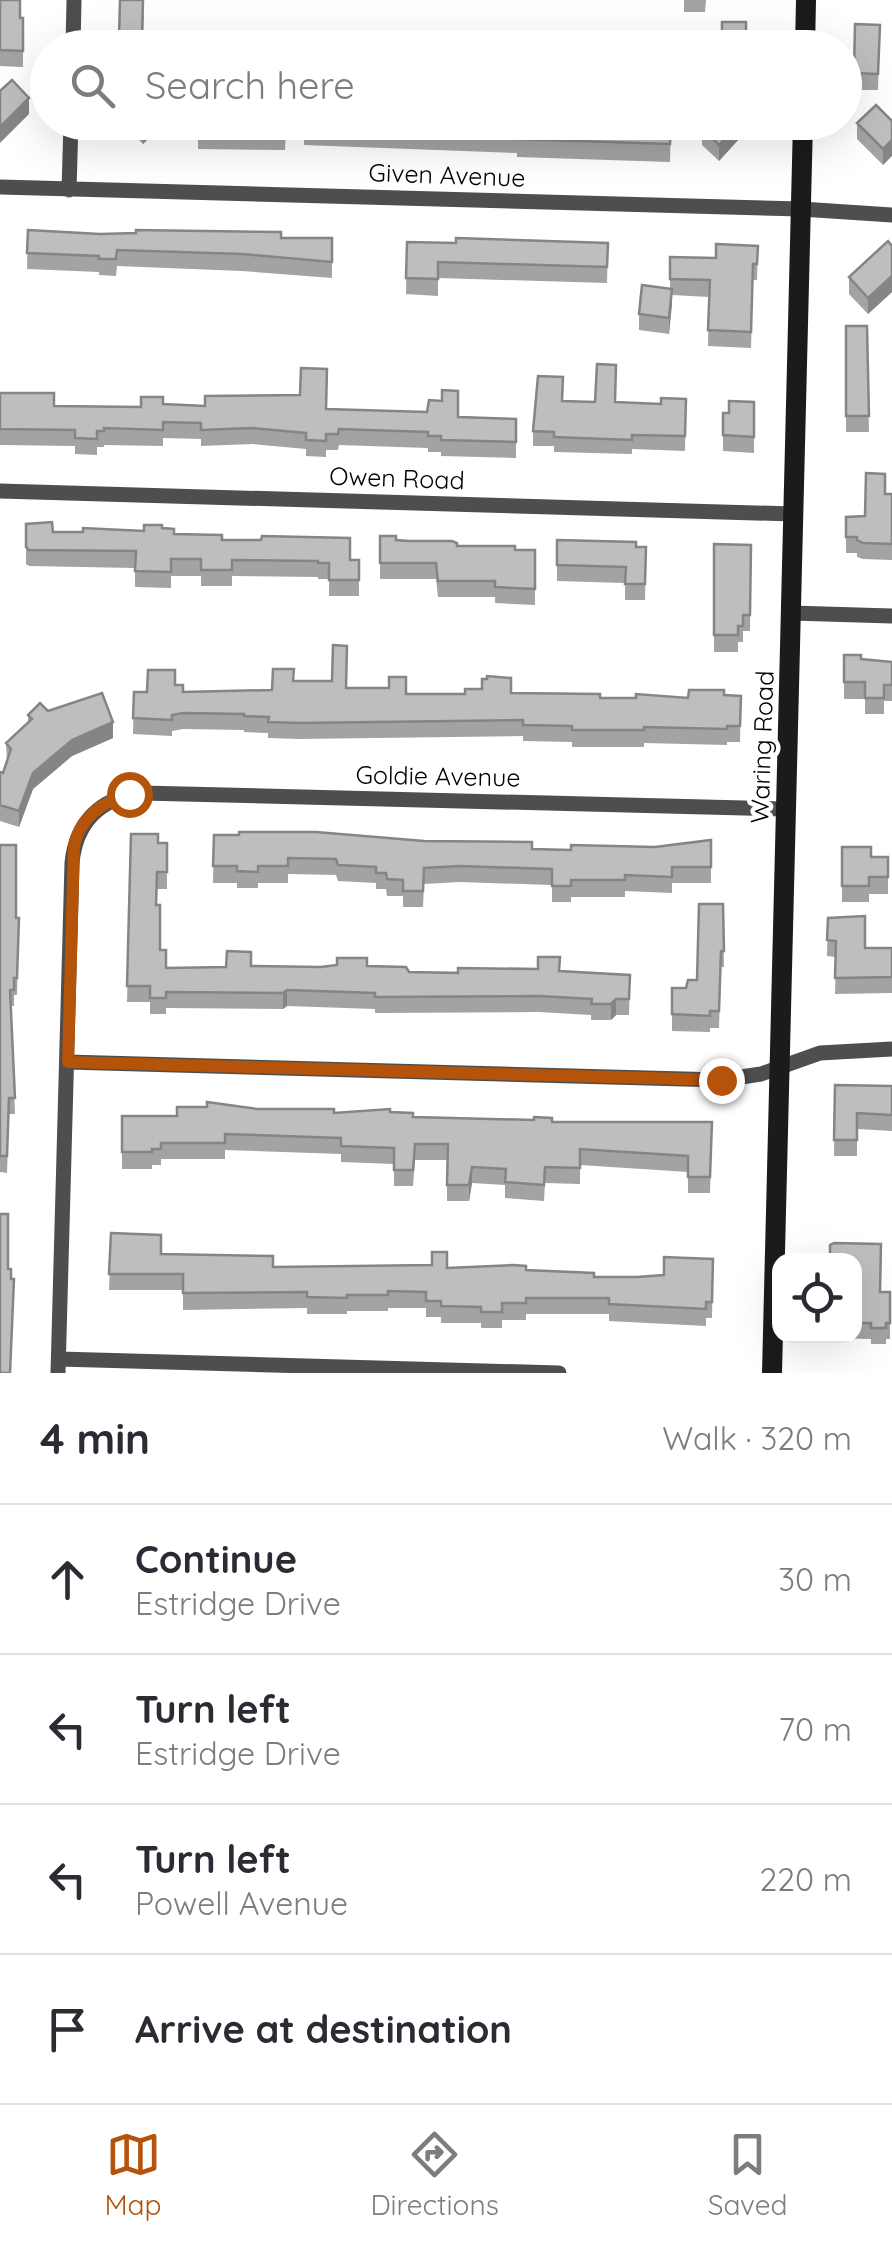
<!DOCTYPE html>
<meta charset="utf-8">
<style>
:root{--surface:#fff;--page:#f7f7f7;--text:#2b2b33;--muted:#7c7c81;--line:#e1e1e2;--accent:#b45309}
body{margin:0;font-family:Quicksand,sans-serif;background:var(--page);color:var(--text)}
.controls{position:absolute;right:30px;bottom:30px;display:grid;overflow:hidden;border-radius:20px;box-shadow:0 10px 40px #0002}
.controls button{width:90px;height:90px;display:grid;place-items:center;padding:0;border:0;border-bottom:2px solid var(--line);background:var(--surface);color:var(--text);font:50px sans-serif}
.stop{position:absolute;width:30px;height:30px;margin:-22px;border:8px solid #b45309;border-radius:50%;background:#fff}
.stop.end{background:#b45309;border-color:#fff;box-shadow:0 2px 10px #0008}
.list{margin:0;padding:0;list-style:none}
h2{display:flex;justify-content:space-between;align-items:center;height:130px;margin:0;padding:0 40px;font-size:42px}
h2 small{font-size:32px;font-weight:400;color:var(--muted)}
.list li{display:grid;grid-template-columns:65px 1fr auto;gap:30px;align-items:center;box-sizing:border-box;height:150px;padding:0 40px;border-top:2px solid var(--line)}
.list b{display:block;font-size:38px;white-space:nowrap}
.list p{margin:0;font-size:32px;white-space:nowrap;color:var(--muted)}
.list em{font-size:32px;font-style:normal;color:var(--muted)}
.icon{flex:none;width:55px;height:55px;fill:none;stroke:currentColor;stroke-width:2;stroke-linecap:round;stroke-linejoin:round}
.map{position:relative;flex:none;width:892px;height:1373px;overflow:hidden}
.search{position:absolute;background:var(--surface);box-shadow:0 10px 40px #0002;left:30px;right:30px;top:30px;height:110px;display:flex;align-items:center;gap:25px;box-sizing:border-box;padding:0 35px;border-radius:55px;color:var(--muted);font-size:38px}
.sheet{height:730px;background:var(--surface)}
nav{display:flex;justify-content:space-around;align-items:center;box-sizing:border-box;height:140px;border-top:2px solid var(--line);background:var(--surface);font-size:28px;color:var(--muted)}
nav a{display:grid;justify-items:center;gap:5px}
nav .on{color:var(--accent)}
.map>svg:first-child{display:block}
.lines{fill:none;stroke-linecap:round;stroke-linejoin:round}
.street{stroke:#4e4e4e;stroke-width:15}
.secondary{stroke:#1b1b1b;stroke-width:20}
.wall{fill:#a3a3a3}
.shaded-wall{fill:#858585}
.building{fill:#bebebe;stroke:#858585;stroke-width:2.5}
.route{stroke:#b45309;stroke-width:12}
.labels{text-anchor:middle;stroke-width:9;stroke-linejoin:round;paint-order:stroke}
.street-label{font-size:25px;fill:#000;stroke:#fff}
</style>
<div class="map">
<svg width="892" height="1373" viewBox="0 0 892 1373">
<rect width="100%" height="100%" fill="#fff"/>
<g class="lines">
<path class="street" d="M 73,48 L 74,0
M 0,187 L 801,209 L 892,215
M 69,190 L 71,122
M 0,491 L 793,514
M 791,613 L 892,616
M 67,1062 L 721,1080 L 761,1074 L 820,1053 L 892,1049
M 59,1359 L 559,1373
M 58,1373 L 72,863 C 76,822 100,798 142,793 L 785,809"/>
<path class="secondary" d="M 805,48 L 806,0
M 772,1373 L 803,122"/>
</g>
<path class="wall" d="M 0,0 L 20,18 L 23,18 L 23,67 L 0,66 Z
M 120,0 L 144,15 L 142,48 L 119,48 Z
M 684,0 L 706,0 L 705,12 L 684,12 Z
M 855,24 L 880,25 L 878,90 L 854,90 Z
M 892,121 L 883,165 L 857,139 L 857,123 Z
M 121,122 L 160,122 L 160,127 L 143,144 Z
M 198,122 L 286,122 L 285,150 L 198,149 Z
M 304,122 L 671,122 L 670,162 L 517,157 L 517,153 L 304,145 Z
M 753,122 L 719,161 L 702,145 L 702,128 Z
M 28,230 L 100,234 L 332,238 L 332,278 L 242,271 L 117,266 L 116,276 L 99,275 L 99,272 L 27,269 Z
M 407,242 L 456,243 L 608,243 L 607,283 L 438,278 L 438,296 L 406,294 Z
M 758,246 L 757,280 L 753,280 L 751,348 L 708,346 L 709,297 L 672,295 L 669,334 L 639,330 L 639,314 L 670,288 L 670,257 L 716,258 Z
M 892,246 L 892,292 L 868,314 L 849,294 L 849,277 Z
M 846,326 L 867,326 L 869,432 L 846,432 Z
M 0,393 L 54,406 L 141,407 L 163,404 L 326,409 L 516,419 L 516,458 L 441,456 L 441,452 L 428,452 L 428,448 L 339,445 L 338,450 L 326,450 L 326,457 L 306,456 L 306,449 L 252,444 L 201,446 L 201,439 L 163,438 L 163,446 L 104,445 L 104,447 L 97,447 L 97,455 L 75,454 L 75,446 L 0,445 Z
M 686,399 L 685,451 L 632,449 L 632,454 L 554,452 L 554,446 L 533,446 L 533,431 L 615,402 L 661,404 Z
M 754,402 L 754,453 L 723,451 L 723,413 L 729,413 Z
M 885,494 L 892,494 L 892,560 L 863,559 L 857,557 L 857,553 L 846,553 L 846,517 L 865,516 Z
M 26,524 L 53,532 L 144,531 L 162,528 L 174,534 L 359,560 L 359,596 L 329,596 L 329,579 L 318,579 L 318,577 L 232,576 L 232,586 L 201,586 L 201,576 L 171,576 L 171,588 L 135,587 L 135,568 L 29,566 L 26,564 Z
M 380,536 L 396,540 L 457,546 L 535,550 L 535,605 L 495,603 L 495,597 L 438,597 L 436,579 L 380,579 Z
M 557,540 L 646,547 L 645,600 L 625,600 L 625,583 L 557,581 Z
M 714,544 L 751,545 L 750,631 L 743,631 L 743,642 L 738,642 L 738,652 L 714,652 Z
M 844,655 L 861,659 L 892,662 L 892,701 L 884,701 L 884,714 L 865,714 L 865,699 L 844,699 Z
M 293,681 L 406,694 L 511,693 L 600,698 L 741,696 L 740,742 L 727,742 L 727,745 L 644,743 L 644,747 L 572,747 L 572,742 L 523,741 L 523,736 L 299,739 L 268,738 L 268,733 L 244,732 L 244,730 L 183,729 L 172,731 L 172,736 L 133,734 L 134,692 L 147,692 L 175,685 L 183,692 L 272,690 Z
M 48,711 L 113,738 L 72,756 L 33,789 L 19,827 L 0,821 L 0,772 L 3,773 L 7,761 L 6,743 L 28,722 L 28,715 Z
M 131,834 L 158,843 L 167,843 L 167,889 L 157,889 L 157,905 L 160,950 L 166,968 L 251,966 L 367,966 L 409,972 L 559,971 L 630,975 L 629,1015 L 616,1015 L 611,1020 L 591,1020 L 591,1015 L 539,1012 L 375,1013 L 375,1009 L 287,1006 L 283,1009 L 166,1008 L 166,1014 L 150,1014 L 150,1002 L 127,1002 Z
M 214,835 L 571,850 L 655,847 L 711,840 L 711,883 L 672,883 L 672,893 L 625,891 L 625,897 L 571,897 L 571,902 L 552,902 L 552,885 L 460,882 L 424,884 L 423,907 L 403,907 L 403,896 L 387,896 L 386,889 L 376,889 L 376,883 L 338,881 L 336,875 L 288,874 L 288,883 L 258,883 L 258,888 L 237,888 L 237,883 L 213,883 Z
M 0,845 L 16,918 L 19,918 L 17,995 L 14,995 L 14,1006 L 10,1006 L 15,1114 L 9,1114 L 7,1173 L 0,1172 Z
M 842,847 L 871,857 L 888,857 L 888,894 L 869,894 L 869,902 L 842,902 Z
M 723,904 L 724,967 L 721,967 L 719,1028 L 710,1028 L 710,1032 L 672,1031 L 672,988 L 686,988 L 697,980 Z
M 828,918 L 865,948 L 892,948 L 892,993 L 835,994 L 836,957 L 827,956 Z
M 835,1085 L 892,1086 L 892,1131 L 857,1129 L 857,1156 L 834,1156 Z
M 257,1109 L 334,1113 L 390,1112 L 413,1117 L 552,1122 L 712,1122 L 710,1193 L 688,1193 L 688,1172 L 580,1165 L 580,1184 L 545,1183 L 544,1201 L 505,1198 L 505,1185 L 472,1183 L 469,1201 L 447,1201 L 447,1160 L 415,1160 L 413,1186 L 394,1186 L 394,1164 L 341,1162 L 341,1154 L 225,1150 L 225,1159 L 161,1159 L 161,1165 L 152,1165 L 152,1169 L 122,1169 L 122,1116 L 177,1116 Z
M 111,1233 L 161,1254 L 273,1267 L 526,1270 L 594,1277 L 637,1277 L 664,1275 L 713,1259 L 712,1318 L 706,1318 L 706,1326 L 609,1321 L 609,1314 L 526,1314 L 526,1320 L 502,1320 L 502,1328 L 481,1328 L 481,1323 L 441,1323 L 441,1317 L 426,1317 L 426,1308 L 388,1308 L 388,1311 L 347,1311 L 347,1314 L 307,1314 L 307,1308 L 183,1310 L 183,1290 L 109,1290 Z
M 854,1260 L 880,1292 L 890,1292 L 890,1339 L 886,1339 L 886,1344 L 871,1344 L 871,1339 L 828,1338 L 828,1336 L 854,1336 Z"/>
<path class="shaded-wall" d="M 29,98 L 29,114 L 0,143 L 0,127 Z
M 149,122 L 160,122 L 160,127 L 143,144 L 143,128 Z
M 739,122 L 753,124 L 719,161 L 719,145 Z
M 892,140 L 892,156 L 883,165 L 883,149 Z
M 892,276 L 892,292 L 868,314 L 868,298 Z
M 672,289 L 672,305 L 669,334 L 669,318 Z
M 113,722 L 113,738 L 72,756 L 33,789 L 19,827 L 19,811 L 33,773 L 72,740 Z
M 287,990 L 287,1006 L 283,1009 L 283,993 Z
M 616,999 L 616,1015 L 611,1020 L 611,1004 Z
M 472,1167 L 472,1183 L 469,1201 L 469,1185 Z"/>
<path class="building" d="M 0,0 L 20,0 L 20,18 L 23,18 L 23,51 L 0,50 Z
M 120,0 L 143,0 L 142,38 L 119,37 Z
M 722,22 L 746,22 L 746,37 L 751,37 L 750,48 L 722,48 Z
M 855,24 L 880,25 L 878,74 L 854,73 Z
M 12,80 L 29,98 L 0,127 L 0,91 Z
M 876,105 L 892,121 L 892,140 L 883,149 L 857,123 Z
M 198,122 L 285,122 L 285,133 L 198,133 Z
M 304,122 L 671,122 L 670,144 L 517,139 L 517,135 L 304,127 Z
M 708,122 L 739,122 L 719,145 L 702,128 Z
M 28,230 L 100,234 L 136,233 L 136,230 L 281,232 L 281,238 L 332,238 L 332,262 L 242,254 L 117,250 L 116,259 L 99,259 L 99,256 L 27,253 Z
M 456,238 L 608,243 L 607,267 L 438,262 L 438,279 L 406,278 L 407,242 L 456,243 Z
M 888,241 L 892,246 L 892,276 L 868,298 L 849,277 Z
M 716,244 L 758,246 L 757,264 L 753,264 L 751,332 L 708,330 L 710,280 L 670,279 L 670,257 L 716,258 Z
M 642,285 L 672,289 L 669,318 L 639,314 Z
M 846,326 L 867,326 L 869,416 L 846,416 Z
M 597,364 L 616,365 L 615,402 L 661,404 L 661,398 L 686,399 L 685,436 L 632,435 L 632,440 L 554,437 L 554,432 L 533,431 L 538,376 L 563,377 L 562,401 L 595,402 Z
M 301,368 L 327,369 L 326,409 L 427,412 L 429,400 L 442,401 L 442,390 L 458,391 L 458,417 L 516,419 L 516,442 L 441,440 L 441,436 L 428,436 L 428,432 L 339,429 L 338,434 L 326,434 L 326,441 L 306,440 L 306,433 L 252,428 L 201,430 L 201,423 L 163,422 L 163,430 L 104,428 L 104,431 L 97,431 L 97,439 L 75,438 L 75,430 L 0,429 L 0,393 L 54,393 L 54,406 L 141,407 L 141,397 L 163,397 L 163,404 L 205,406 L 205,396 L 300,395 Z
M 729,401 L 754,402 L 754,437 L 723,435 L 723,413 L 729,413 Z
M 866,473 L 885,474 L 885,494 L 892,494 L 892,544 L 863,543 L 857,540 L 857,537 L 846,537 L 846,517 L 865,516 Z
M 52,522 L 53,532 L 83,532 L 83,528 L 144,531 L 144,525 L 162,525 L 162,528 L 174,529 L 174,534 L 222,535 L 222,540 L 261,540 L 262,536 L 350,538 L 350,560 L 359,560 L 359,580 L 329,580 L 329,563 L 318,563 L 318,561 L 232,560 L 232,570 L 201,570 L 201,559 L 171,559 L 171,572 L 135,571 L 136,551 L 29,550 L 26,547 L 26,524 Z
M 380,536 L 396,536 L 396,540 L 409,541 L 452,541 L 457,543 L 457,546 L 515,546 L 515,550 L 535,550 L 535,589 L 495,587 L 495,581 L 438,581 L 436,563 L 380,563 Z
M 557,540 L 636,542 L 636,547 L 646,547 L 645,584 L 625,584 L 626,567 L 557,565 Z
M 714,544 L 751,545 L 750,615 L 743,615 L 743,626 L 738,626 L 738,635 L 714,635 Z
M 333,645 L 347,646 L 346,688 L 389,688 L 389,677 L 406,677 L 406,694 L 465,694 L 465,689 L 482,689 L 482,679 L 487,679 L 487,676 L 511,678 L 511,693 L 600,694 L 600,698 L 636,698 L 636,694 L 688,698 L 689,690 L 724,690 L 724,695 L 741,696 L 740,726 L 727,726 L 727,729 L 644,727 L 644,730 L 572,730 L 572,726 L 523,725 L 523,720 L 299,723 L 268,722 L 269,717 L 244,716 L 244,714 L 183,713 L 172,715 L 172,720 L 133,718 L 134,692 L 147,692 L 148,670 L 175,670 L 175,685 L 183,685 L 183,692 L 272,690 L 273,669 L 294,669 L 293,681 L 332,681 Z
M 844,655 L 861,655 L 861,659 L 892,662 L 892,685 L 884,685 L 884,698 L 865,698 L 865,682 L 844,682 Z
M 102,693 L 113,722 L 72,740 L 33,773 L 19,811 L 0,805 L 0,772 L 3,773 L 11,749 L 6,743 L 32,719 L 28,715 L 40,703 L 48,711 Z
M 239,832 L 316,832 L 424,841 L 532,842 L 532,849 L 571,850 L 571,845 L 655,847 L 711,840 L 711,867 L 672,867 L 672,877 L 625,875 L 625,880 L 571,880 L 571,886 L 552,886 L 552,869 L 460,866 L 424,868 L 423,891 L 403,891 L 403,880 L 387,879 L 386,873 L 376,873 L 376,867 L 338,865 L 336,859 L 288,858 L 288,866 L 258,866 L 258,872 L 237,871 L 237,866 L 213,866 L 214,835 L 239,835 Z
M 131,834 L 158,834 L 158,843 L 167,843 L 167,872 L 157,872 L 156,905 L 160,905 L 160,950 L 166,950 L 166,968 L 226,967 L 227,951 L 251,952 L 251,966 L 321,967 L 337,965 L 337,958 L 367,958 L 367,966 L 406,967 L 409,972 L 458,973 L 458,968 L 538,969 L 538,957 L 560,957 L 559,971 L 630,975 L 629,999 L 616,999 L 611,1004 L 591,1004 L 592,999 L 539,996 L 375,997 L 375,993 L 287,990 L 283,993 L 166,992 L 166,998 L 150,998 L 150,986 L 127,986 Z
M 0,845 L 16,845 L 16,918 L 19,918 L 17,978 L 14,978 L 14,990 L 10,990 L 15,1098 L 9,1098 L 7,1156 L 0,1156 Z
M 842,847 L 871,847 L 871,857 L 888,857 L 888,877 L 869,877 L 869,886 L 842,886 Z
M 699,904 L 723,904 L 724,951 L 721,951 L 719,1011 L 710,1011 L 710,1016 L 672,1014 L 672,988 L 686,988 L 688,980 L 697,980 Z
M 865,916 L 865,948 L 892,948 L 892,977 L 835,978 L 836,941 L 827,940 L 828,918 Z
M 835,1085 L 892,1086 L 892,1115 L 857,1113 L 857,1140 L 834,1140 Z
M 207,1102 L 257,1109 L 334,1109 L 334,1113 L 390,1109 L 390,1112 L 413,1113 L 413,1117 L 534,1120 L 534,1117 L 552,1118 L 552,1122 L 712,1122 L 710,1177 L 688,1177 L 688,1156 L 580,1149 L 580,1168 L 545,1167 L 544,1185 L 505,1182 L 506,1169 L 472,1167 L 469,1185 L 447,1185 L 448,1144 L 415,1144 L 413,1170 L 394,1170 L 394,1148 L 341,1146 L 341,1138 L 225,1134 L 225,1143 L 161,1143 L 161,1149 L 152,1149 L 152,1152 L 122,1152 L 122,1116 L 177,1116 L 177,1107 L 207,1107 Z
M 0,1214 L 8,1214 L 8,1269 L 11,1269 L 11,1279 L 14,1279 L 10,1373 L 0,1373 Z
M 111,1233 L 161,1235 L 161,1254 L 273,1256 L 273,1267 L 432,1265 L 432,1252 L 447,1252 L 447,1268 L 513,1265 L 526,1266 L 526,1270 L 594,1273 L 594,1277 L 637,1277 L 664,1275 L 664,1257 L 713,1259 L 712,1302 L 706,1302 L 706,1309 L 609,1304 L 609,1298 L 526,1298 L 526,1303 L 502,1303 L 502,1312 L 481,1312 L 481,1307 L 441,1306 L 441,1301 L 426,1301 L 426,1292 L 388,1291 L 388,1295 L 347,1295 L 347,1298 L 307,1297 L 307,1292 L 183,1293 L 183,1274 L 109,1274 Z
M 834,1243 L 881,1244 L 880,1292 L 890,1292 L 890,1323 L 886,1323 L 886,1328 L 871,1328 L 871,1323 L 854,1323 L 854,1260 L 830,1260 L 830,1245 Z"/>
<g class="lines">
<path class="route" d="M 129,794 C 102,802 80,818 74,846 L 68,1062 L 721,1080"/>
</g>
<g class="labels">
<g class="street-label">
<text transform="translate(447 175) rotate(2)" y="9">Given Avenue</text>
<text transform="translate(397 478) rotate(2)" y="9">Owen Road</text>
<text transform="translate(762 747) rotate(-88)" y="9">Waring Road</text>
<text transform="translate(438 776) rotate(1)" y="9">Goldie Avenue</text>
</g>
</g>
</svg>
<div class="controls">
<button><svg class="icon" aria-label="locate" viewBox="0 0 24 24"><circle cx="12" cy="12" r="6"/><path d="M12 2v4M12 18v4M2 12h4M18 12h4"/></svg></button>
</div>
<div class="stop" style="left:129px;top:794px"></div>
<div class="stop end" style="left:721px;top:1080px"></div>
<div class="search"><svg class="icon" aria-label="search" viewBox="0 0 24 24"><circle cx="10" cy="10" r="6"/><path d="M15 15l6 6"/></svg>Search here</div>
</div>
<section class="sheet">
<h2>4 min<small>Walk · 320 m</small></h2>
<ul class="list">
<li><svg class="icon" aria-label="ahead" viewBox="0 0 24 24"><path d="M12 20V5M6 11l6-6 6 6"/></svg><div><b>Continue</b><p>Estridge Drive</p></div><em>30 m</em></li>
<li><svg class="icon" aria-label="left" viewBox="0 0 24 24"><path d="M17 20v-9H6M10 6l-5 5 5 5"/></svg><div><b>Turn left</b><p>Estridge Drive</p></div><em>70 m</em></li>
<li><svg class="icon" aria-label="left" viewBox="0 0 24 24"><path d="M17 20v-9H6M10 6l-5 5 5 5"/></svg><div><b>Turn left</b><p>Powell Avenue</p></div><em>220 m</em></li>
<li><svg class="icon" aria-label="arrive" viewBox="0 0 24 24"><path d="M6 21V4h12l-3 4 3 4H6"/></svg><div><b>Arrive at destination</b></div></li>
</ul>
</section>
<nav>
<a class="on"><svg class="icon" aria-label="map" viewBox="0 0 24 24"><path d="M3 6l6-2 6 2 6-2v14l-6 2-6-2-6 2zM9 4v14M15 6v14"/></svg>Map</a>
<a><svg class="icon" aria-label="directions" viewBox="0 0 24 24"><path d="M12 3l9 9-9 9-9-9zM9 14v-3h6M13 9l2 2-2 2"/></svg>Directions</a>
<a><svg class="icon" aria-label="saved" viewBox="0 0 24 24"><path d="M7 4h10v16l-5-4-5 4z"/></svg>Saved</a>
</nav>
